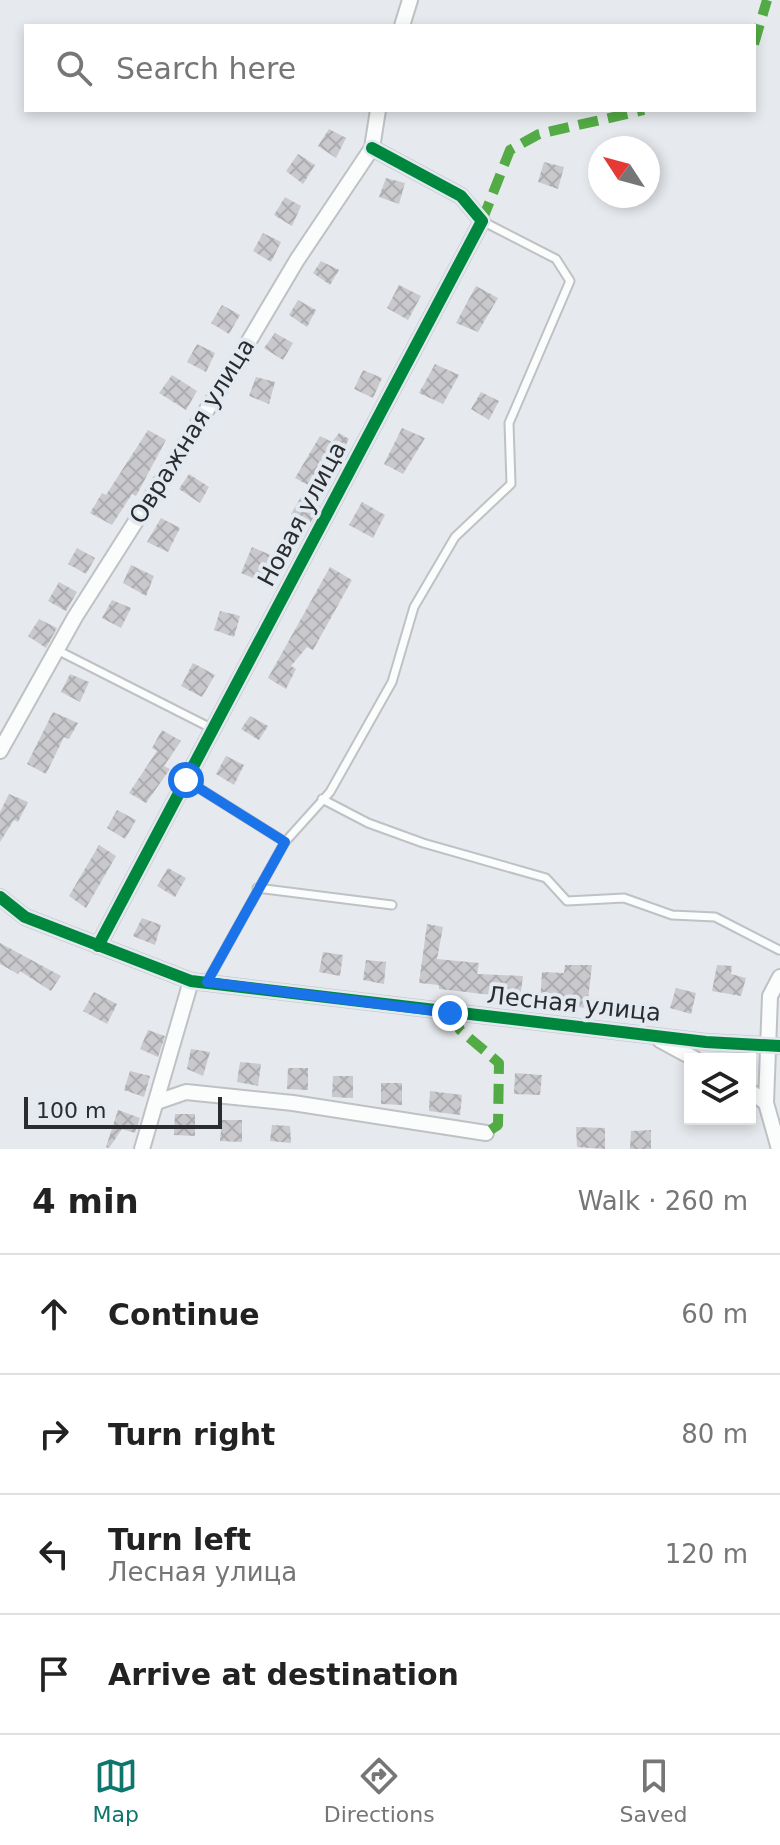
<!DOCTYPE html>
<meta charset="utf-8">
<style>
:root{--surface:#fff;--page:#f2f2f2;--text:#222;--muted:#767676;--line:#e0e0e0;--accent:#0f766e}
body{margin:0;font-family:"DejaVu Sans",sans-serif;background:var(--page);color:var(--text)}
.controls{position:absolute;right:24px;bottom:24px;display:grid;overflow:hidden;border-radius:0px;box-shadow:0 4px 12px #0003}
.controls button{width:72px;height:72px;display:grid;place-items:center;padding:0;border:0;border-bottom:2px solid var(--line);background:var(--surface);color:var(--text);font:40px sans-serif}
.compass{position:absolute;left:588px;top:136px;width:72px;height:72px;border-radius:50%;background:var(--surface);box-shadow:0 4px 12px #0003;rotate:306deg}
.scale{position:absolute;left:24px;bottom:20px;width:198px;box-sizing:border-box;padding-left:8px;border:4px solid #2a2c2f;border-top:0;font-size:22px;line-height:28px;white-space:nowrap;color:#2a2c2f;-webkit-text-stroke:6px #e3e9f0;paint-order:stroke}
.stop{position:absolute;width:24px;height:24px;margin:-18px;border:6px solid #1a73e8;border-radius:50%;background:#fff}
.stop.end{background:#1a73e8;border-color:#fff;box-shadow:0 2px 8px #0008}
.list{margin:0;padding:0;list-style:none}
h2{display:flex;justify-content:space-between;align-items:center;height:104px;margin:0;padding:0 32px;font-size:34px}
h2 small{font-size:26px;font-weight:400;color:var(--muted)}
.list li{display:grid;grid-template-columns:52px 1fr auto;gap:24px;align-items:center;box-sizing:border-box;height:120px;padding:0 32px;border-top:2px solid var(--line)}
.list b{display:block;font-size:30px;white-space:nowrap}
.list p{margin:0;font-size:26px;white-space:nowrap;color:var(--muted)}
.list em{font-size:26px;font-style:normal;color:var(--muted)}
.icon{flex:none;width:44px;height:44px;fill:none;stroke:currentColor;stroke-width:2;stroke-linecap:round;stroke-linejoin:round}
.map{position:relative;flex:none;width:780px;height:1149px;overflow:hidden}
.search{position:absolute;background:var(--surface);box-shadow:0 4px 12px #0003;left:24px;right:24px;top:24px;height:88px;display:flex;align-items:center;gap:20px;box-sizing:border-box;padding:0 28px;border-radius:0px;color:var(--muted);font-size:30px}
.sheet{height:584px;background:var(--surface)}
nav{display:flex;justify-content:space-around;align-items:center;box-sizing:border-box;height:112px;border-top:2px solid var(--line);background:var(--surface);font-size:22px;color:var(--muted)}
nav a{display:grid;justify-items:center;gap:4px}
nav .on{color:var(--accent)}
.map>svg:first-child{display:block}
.building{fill:url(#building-cross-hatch)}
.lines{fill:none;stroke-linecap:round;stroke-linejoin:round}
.service-casing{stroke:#bfc1c4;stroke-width:11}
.minor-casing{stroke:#bfc1c4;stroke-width:18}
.service{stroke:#fbfcfc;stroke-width:7}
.minor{stroke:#fbfcfc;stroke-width:14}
.quiet{stroke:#53ab45;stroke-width:10;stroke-dasharray:20 10;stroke-linecap:butt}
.cycleway-casing{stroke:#e3e9f0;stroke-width:17}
.cycleway{stroke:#00873e;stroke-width:12}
.route{stroke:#1a73e8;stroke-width:10}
.labels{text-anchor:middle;stroke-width:8;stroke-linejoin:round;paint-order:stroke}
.street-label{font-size:24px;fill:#2a2c2f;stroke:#e3e9f0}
</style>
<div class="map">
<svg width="780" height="1149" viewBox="0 0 780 1149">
<defs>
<pattern id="building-cross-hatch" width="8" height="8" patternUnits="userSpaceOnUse" patternTransform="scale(2)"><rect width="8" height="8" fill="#c9c9cd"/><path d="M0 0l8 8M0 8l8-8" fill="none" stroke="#adadb0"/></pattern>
</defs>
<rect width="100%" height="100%" fill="#e6e9ed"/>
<path class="building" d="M 329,129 L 346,138 L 336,158 L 318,146 Z
M 298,154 L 315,165 L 303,184 L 286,171 Z
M 544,162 L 564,167 L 558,189 L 538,182 Z
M 386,178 L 405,183 L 399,204 L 379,197 Z
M 285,197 L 301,206 L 292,226 L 274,215 Z
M 263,233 L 281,242 L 271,262 L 253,251 Z
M 321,261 L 339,270 L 330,285 L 313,273 Z
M 399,285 L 421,296 L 408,320 L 387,308 Z
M 476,286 L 498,298 L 478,332 L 456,323 Z
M 298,300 L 316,310 L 307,327 L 289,315 Z
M 222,305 L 240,315 L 229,334 L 211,323 Z
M 275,333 L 293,343 L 283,360 L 264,348 Z
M 197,344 L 215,353 L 206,372 L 187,362 Z
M 435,364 L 459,375 L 443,404 L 419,393 Z
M 363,370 L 382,378 L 373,398 L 354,389 Z
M 172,375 L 197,391 L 186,410 L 159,393 Z
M 256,377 L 275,382 L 269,404 L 249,396 Z
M 481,392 L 499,401 L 489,420 L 471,409 Z
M 402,428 L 425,438 L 403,474 L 384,464 Z
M 148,430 L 166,440 L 136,496 L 132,494 L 112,525 L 90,513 L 102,493 L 106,495 Z
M 339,433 L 349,439 L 313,502 L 320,506 L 309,525 L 291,514 L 308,485 L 295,478 L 320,436 L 332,442 Z
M 189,474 L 209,487 L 200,503 L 179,489 Z
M 362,502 L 385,515 L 373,538 L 349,525 Z
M 161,518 L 180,528 L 168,552 L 147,542 Z
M 252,547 L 275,557 L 260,581 L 241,573 Z
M 77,548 L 95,558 L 86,574 L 68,564 Z
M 131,565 L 154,576 L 146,596 L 123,583 Z
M 330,567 L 352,580 L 313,650 L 307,647 L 291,666 L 296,669 L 286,689 L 268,678 Z
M 59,582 L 77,592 L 66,611 L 48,601 Z
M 112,600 L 131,608 L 121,628 L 102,618 Z
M 220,611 L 240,616 L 234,637 L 214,630 Z
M 39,619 L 57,628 L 46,648 L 28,636 Z
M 193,663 L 215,675 L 202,697 L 181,686 Z
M 70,674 L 89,682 L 80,702 L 61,692 Z
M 53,712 L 78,723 L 69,739 L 64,737 L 46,774 L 27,764 Z
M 250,716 L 268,726 L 259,740 L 241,729 Z
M 162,730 L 181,741 L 164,766 L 170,769 L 146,803 L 129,793 L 157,751 L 152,748 Z
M 226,756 L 244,765 L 234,785 L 216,774 Z
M 9,794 L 28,802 L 18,822 L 14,820 L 0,842 L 0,812 Z
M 117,810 L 136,820 L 125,839 L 107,828 Z
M 99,845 L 116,856 L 86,908 L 69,896 Z
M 168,868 L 186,878 L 175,897 L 157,886 Z
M 142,918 L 161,925 L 155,945 L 133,936 Z
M 427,924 L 443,927 L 437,959 L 479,963 L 477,974 L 523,976 L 520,998 L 439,989 L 439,985 L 419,983 Z
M 0,943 L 61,976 L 51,991 L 20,971 L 18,974 L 0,964 Z
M 323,952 L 343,955 L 340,976 L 319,972 Z
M 366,960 L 386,962 L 384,984 L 363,980 Z
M 565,965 L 592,965 L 587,1008 L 540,1003 L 542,972 L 564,973 Z
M 717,965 L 732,966 L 731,974 L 746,978 L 741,996 L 712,991 Z
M 676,988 L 696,993 L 691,1014 L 670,1008 Z
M 94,992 L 117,1004 L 107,1024 L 83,1011 Z
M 148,1030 L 165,1036 L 158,1057 L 140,1049 Z
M 191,1049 L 210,1052 L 203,1076 L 187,1069 Z
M 240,1062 L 261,1064 L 258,1086 L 237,1082 Z
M 288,1068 L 308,1068 L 308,1090 L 287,1089 Z
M 130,1071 L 150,1076 L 144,1097 L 124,1090 Z
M 515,1073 L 542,1075 L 540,1095 L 514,1094 Z
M 333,1076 L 353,1076 L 353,1098 L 332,1097 Z
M 381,1083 L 402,1083 L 402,1105 L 381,1104 Z
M 430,1091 L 462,1095 L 460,1115 L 429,1111 Z
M 118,1110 L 140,1118 L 135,1133 L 122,1129 L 109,1148 L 106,1147 Z
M 175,1114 L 195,1114 L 195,1136 L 174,1135 Z
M 222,1120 L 242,1120 L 242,1142 L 220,1141 Z
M 272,1125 L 290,1126 L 291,1143 L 270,1141 Z
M 576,1127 L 605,1128 L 605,1149 L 577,1147 Z
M 651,1130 L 651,1149 L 630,1149 L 631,1131 Z"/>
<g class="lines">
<g class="service-casing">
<path id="service" d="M 57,650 L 213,729
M 186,780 L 285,842
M 322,799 L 368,823 L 423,843 L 546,878 L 567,901 L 624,898 L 672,915 L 715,917 L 779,950
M 257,888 L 392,905
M 207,982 L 285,842 L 330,792 L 392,682 L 414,607 L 455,537 L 511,484 L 509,423 L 570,281 L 556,259 L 482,221"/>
</g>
<g class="minor-casing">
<path id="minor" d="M 402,26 L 410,0
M 0,751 L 75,617 L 227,378 L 297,260 L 372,148 L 378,110
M 0,897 L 25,917 L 191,981 L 706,1042 L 780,1046
M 98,946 L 482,221 L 461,196 L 372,148
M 660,1040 L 695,1059
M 750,1091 L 766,1103
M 157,1102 L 186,1092 L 293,1103 L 486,1133
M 142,1149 L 191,981
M 779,1149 L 766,1103 L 770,996 L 780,977"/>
</g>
<use href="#service" class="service"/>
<use href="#minor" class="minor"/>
<path class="quiet" d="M 754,44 L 767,0
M 482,221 L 510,150 L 539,134 L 644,110
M 454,1013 L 460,1030 L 499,1063 L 498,1125 L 486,1133"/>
<g class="cycleway-casing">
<path id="cycleway" d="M 0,897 L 25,917 L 191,981 L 706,1042 L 780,1046
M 98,946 L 482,221 L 461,196 L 372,148"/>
</g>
<use href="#cycleway" class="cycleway"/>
</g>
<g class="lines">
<path class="route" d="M 186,780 L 285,842 L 207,982 L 450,1013"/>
</g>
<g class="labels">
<g class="street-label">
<text transform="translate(192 431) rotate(-58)" y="8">Овражная улица</text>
<text transform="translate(302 514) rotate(-62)" y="8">Новая улица</text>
<text transform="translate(574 1004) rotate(6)" y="8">Лесная улица</text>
</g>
</g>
</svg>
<div class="controls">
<button><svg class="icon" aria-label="layers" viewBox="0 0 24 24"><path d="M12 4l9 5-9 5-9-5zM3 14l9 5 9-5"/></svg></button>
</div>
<svg class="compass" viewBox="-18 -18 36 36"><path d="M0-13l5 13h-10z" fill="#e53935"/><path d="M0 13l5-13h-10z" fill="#767676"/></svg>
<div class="scale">100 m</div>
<div class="stop" style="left:186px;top:780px"></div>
<div class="stop end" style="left:450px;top:1013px"></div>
<div class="search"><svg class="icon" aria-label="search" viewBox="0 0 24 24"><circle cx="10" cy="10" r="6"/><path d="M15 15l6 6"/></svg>Search here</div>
</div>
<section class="sheet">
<h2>4 min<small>Walk · 260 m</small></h2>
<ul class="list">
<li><svg class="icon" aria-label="ahead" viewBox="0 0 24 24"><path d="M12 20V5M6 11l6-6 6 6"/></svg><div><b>Continue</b></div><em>60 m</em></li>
<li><svg class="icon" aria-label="right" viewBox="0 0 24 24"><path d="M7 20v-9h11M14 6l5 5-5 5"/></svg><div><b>Turn right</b></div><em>80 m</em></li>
<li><svg class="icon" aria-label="left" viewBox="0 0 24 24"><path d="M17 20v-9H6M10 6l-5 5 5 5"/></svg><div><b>Turn left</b><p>Лесная улица</p></div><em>120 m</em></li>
<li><svg class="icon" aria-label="arrive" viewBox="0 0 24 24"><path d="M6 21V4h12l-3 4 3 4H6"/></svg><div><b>Arrive at destination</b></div></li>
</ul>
</section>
<nav>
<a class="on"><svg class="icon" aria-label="map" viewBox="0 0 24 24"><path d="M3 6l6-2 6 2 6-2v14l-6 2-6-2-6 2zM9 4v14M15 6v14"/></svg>Map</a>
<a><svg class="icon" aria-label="directions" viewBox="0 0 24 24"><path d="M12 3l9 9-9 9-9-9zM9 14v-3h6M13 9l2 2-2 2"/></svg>Directions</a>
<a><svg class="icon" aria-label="saved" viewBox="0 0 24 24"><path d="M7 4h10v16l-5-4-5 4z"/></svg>Saved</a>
</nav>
